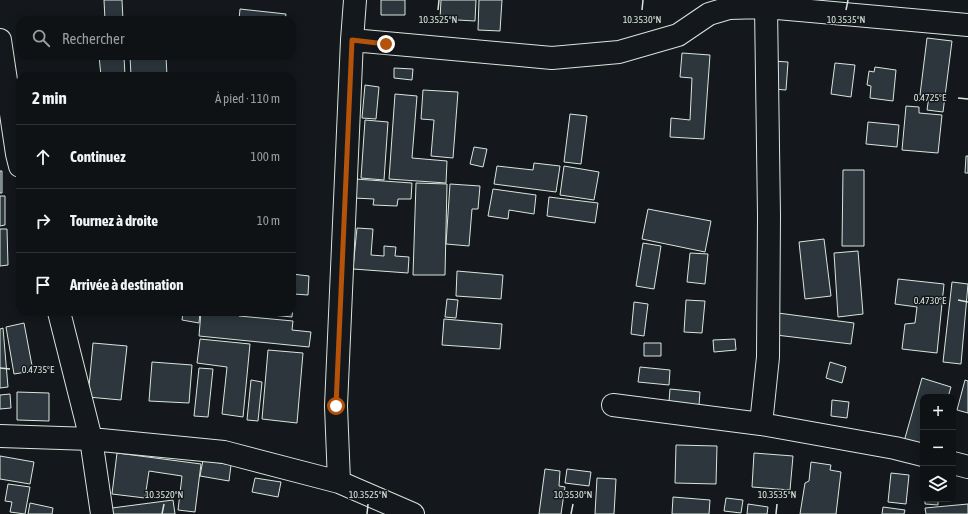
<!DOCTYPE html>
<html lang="fr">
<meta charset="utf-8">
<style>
:root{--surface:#0f1215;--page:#1d2022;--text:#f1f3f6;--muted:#9b9ea0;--line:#2f3234}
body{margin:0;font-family:"Asap Condensed",sans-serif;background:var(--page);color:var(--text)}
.controls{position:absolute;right:12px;bottom:12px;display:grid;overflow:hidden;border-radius:8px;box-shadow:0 2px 10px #0003}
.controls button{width:36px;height:36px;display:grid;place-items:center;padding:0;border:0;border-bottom:1px solid var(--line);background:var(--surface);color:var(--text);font:20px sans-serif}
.stop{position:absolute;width:12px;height:12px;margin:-9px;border:3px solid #b45309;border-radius:50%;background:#fff}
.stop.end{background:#b45309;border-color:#fff;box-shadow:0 1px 4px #0008}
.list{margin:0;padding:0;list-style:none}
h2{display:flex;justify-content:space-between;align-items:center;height:52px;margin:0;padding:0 16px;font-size:17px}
h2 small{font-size:13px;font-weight:400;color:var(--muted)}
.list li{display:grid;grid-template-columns:26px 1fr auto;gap:12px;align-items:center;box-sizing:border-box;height:64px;padding:0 16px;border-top:1px solid var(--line)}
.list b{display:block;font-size:15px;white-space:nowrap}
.list em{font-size:13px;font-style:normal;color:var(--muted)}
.icon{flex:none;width:22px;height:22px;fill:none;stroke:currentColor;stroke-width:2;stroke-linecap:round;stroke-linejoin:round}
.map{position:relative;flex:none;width:968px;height:514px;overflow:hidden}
.search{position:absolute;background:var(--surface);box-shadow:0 2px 10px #0003;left:16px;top:16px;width:280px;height:44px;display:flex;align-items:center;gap:10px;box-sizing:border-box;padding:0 14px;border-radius:12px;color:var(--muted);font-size:15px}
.panel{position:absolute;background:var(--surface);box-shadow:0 2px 10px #0003;left:16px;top:72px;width:280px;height:244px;border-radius:12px}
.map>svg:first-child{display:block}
.building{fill:#2c363c;stroke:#d8e6dc}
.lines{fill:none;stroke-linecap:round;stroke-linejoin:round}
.street-casing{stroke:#d8e6dc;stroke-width:24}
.street{stroke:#14181c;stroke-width:22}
.route{stroke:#b45309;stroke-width:5}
.ticks{fill:none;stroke:#d8e6dc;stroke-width:1.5}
.ticks-label{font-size:10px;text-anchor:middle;fill:#d8e6dc;stroke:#14181c;stroke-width:3;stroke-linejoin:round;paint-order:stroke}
</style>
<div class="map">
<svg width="968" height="514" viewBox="0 0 968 514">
<rect width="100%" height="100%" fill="#14181c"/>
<path class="building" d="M 104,0 L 122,0 L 123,20 L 105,20 Z
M 381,0 L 405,0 L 405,15 L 381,15 Z
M 441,0 L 476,0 L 475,21 L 440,19 Z
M 479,0 L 502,0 L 500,31 L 478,30 Z
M 240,9 L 286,14 L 285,20 L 239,20 Z
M 927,38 L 952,41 L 943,112 L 927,110 L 929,96 L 920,95 Z
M 682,53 L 710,55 L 704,139 L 670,137 L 671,118 L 690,120 L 692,78 L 680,77 Z
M 99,56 L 124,56 L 125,76 L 101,76 Z
M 130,56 L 166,56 L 167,76 L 131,76 Z
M 773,61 L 788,62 L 786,90 L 772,89 Z
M 835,63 L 855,65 L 851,97 L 831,94 Z
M 875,67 L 896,70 L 893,101 L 870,98 L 871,86 L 867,85 L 869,71 L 874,72 Z
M 394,68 L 413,69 L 412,80 L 394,78 Z
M 365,85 L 379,87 L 376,119 L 362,118 Z
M 423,90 L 458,92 L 453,158 L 431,156 L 434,120 L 421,119 Z
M 395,94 L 417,96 L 412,158 L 447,161 L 446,183 L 389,179 Z
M 906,106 L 919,107 L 919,113 L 942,115 L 938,153 L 902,150 Z
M 570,114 L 587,116 L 581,164 L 564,162 Z
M 365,120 L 388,122 L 384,180 L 361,178 Z
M 868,122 L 899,125 L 897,147 L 866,144 Z
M 474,147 L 487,149 L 483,167 L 470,164 Z
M 966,156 L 968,156 L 968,173 L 965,173 Z
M 534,163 L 560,166 L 556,192 L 494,184 L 497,166 L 533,170 Z
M 564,166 L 599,172 L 594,200 L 560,195 Z
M 843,170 L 864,170 L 864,246 L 842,246 Z
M 0,171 L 2,171 L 2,193 L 0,193 Z
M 355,179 L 412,183 L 411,199 L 398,199 L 397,206 L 373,205 L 374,199 L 354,198 Z
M 416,183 L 447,184 L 445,275 L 413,275 Z
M 450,184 L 480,186 L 478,209 L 472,209 L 469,246 L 446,244 Z
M 493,189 L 536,195 L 534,214 L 509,210 L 508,219 L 488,216 Z
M 0,196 L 5,196 L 5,225 L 0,226 Z
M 549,197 L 598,203 L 595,223 L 547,216 Z
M 648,209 L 711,221 L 705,252 L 642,239 Z
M 357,228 L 373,229 L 371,255 L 384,256 L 384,246 L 396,247 L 395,256 L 409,257 L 408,273 L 353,269 Z
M 0,229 L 7,229 L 8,265 L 0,266 Z
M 824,239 L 831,296 L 805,299 L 799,242 Z
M 643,243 L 661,246 L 654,289 L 636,286 Z
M 858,251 L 863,314 L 838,317 L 834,253 Z
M 690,253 L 708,254 L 705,284 L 687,282 Z
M 457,271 L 503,275 L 501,299 L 456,296 Z
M 292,274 L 309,276 L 308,295 L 294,294 L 292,317 L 241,312 L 292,312 Z
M 898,279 L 944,284 L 937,353 L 902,349 L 905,324 L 915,323 L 917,307 L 895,304 Z
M 952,282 L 968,284 L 961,364 L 943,362 Z
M 447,299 L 458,300 L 456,318 L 445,317 Z
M 686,300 L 705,301 L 702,333 L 684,332 Z
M 634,302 L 648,304 L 644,336 L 631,334 Z
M 183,312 L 200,312 L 199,323 L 182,320 Z
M 201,312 L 240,312 L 239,316 L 293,321 L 292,330 L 311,332 L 309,347 L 199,336 Z
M 778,313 L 854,323 L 851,344 L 776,335 Z
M 444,319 L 502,324 L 500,349 L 442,345 Z
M 24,323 L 33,371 L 14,374 L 6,327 Z
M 3,328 L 8,387 L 0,388 L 0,329 Z
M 200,339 L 250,344 L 243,417 L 222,414 L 227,367 L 197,363 Z
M 735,339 L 736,350 L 714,352 L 713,340 Z
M 93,343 L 127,346 L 121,400 L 88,397 Z
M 644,343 L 661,343 L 661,356 L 644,356 Z
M 268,350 L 303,353 L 297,423 L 262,419 Z
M 152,362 L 192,365 L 189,403 L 149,401 Z
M 830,362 L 846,367 L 842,383 L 826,378 Z
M 640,367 L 670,370 L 669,385 L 638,382 Z
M 199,368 L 213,369 L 208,417 L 194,416 Z
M 922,378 L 951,387 L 948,397 L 923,397 L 923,451 L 903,445 Z
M 251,380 L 262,382 L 258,421 L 247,420 Z
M 965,380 L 968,381 L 968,413 L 957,410 Z
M 670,389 L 700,392 L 699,405 L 669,402 Z
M 17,392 L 49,393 L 49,421 L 17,420 Z
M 10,394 L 11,408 L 0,409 L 0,395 Z
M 832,400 L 849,402 L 847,418 L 831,416 Z
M 676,445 L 717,446 L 716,484 L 675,483 Z
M 117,453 L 201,464 L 195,512 L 178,510 L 182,476 L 149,471 L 145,498 L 112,494 Z
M 754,453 L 793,456 L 790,490 L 752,487 Z
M 0,456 L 34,462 L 30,484 L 0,479 Z
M 203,460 L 231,465 L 229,481 L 200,476 Z
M 811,462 L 831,465 L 830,470 L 841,472 L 836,514 L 800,514 L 805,483 L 809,481 Z
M 545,469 L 560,471 L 559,486 L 565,487 L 561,514 L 539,514 Z
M 567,469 L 591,472 L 589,486 L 565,483 Z
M 891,473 L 909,475 L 906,504 L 888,502 Z
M 255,478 L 281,482 L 278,497 L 252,492 Z
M 597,478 L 616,479 L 614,514 L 595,514 Z
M 8,484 L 30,487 L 25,514 L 10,512 L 12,502 L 5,501 Z
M 673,497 L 710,500 L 709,514 L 672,514 Z
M 726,498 L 743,500 L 741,513 L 724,511 Z
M 925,499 L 938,499 L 938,505 L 925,504 Z
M 173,500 L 175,514 L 113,514 L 112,508 Z
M 30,503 L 53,508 L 52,514 L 28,514 Z
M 748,504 L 768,507 L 767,514 L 747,514 Z
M 968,504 L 968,514 L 926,514 L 925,508 Z
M 883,507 L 905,510 L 904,514 L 882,514 Z"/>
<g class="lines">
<g class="street-casing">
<path id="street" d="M 0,40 L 17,154 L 20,166
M 352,40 L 552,58 L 619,52 L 678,35 L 709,14 L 729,8 L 766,7 L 968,25
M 59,312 L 91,439 L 102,514
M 613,405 L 761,424 L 895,448 L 923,455
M 761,424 L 768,357 L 769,216 L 766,7
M 0,436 L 91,439 L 224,452 L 339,482 L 413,514
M 953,463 L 968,467
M 339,482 L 336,406 L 352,40 L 355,0"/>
</g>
<use href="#street" class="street"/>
</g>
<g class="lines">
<path class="route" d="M 336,406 L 352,40 L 386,44"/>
</g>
<path class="ticks" d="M 438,10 L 439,0M 642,10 L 643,0M 846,10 L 848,0M 958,98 L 968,99M 958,300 L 968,302M 0,368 L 10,369M 162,514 L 164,504M 367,514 L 368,504M 571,514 L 573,504M 776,514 L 777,504"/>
<g class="ticks-label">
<text x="438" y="23">10.3525°N</text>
<text x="642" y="23">10.3530°N</text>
<text x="846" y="23">10.3535°N</text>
<text x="930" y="101">0.4725°E</text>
<text x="930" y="304">0.4730°E</text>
<text x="38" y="373">0.4735°E</text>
<text x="164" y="498">10.3520°N</text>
<text x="368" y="498">10.3525°N</text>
<text x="573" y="498">10.3530°N</text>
<text x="777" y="498">10.3535°N</text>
</g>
</svg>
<div class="controls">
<button>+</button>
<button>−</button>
<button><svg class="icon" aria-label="layers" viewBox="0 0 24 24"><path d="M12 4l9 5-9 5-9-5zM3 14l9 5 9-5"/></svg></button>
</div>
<div class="stop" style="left:336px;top:406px"></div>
<div class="stop end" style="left:386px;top:44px"></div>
<div class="search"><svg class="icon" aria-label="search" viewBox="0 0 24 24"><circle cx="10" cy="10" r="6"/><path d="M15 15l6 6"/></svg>Rechercher</div>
<section class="panel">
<h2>2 min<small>À pied · 110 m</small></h2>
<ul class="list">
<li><svg class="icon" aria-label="ahead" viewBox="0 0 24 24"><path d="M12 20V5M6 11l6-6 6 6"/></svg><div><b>Continuez</b></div><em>100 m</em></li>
<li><svg class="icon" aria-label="right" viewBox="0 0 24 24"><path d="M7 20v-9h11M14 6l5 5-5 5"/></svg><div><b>Tournez à droite</b></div><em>10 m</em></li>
<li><svg class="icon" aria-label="arrive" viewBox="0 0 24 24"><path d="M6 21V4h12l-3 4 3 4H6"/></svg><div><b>Arrivée à destination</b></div></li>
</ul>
</section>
</div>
